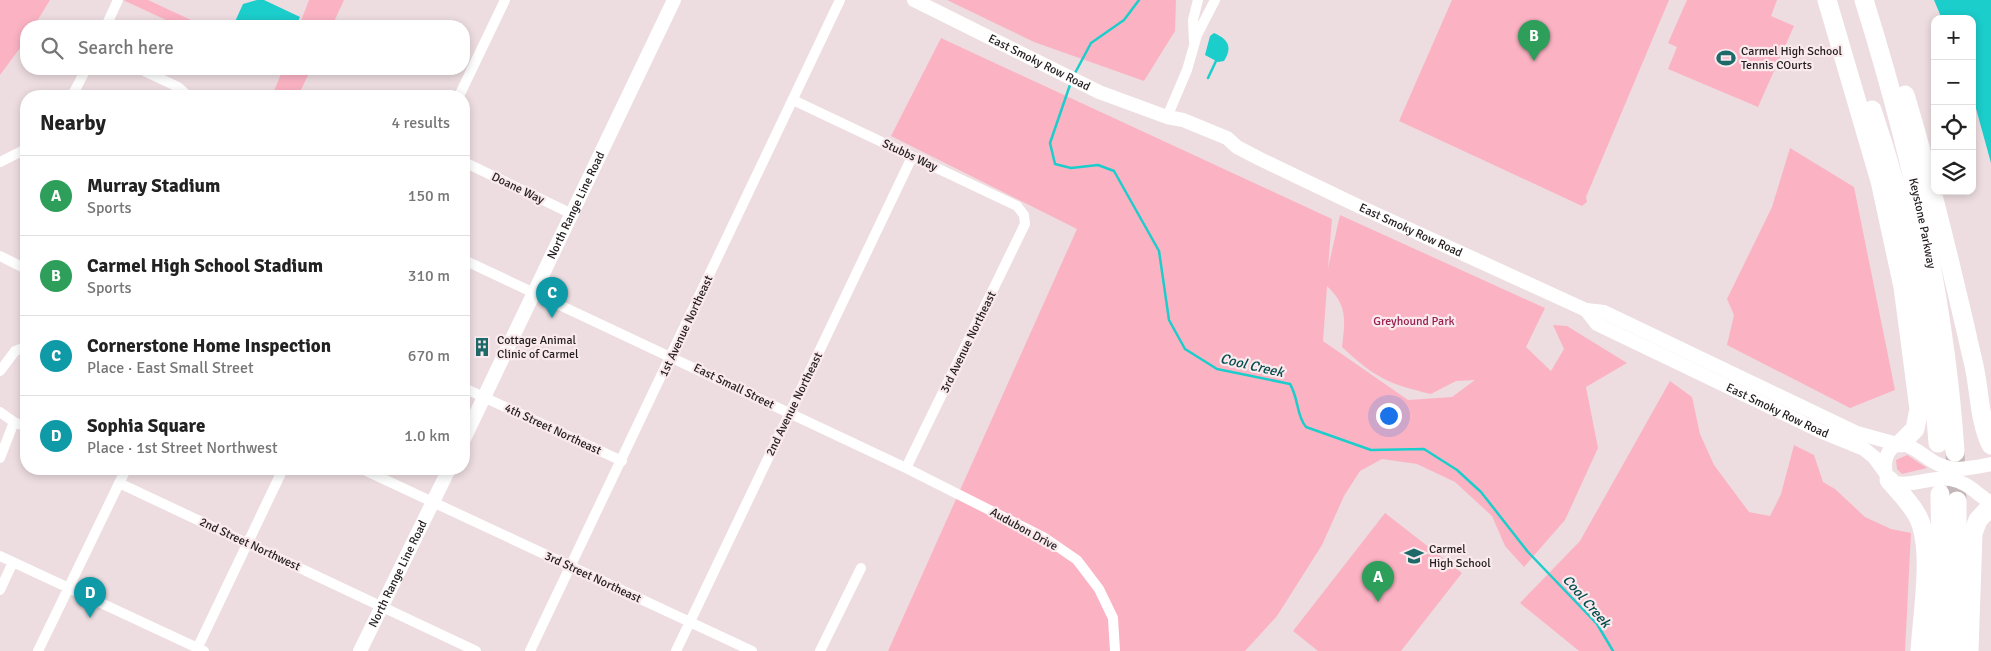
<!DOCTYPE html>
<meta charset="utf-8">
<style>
:root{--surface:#fff;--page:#f6f6f6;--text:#222;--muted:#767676;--line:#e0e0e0;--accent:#0b8043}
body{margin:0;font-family:Signika,sans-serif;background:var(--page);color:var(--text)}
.controls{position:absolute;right:15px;top:15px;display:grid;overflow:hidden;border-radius:10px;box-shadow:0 2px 8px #0003}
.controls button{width:45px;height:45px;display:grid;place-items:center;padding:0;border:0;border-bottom:1px solid var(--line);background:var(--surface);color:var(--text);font:25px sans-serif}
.you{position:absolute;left:1388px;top:415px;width:18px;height:18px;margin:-12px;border:4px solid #fff;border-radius:50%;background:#1a73e8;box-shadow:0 0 0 8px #1a73e833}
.badge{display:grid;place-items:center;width:32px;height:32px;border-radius:50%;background:var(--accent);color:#fff;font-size:16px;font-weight:700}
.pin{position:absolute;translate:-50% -41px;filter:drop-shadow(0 1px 2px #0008)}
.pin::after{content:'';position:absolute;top:26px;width:18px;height:15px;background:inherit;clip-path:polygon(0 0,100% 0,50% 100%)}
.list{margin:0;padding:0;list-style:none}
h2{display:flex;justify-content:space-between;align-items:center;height:65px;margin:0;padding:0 20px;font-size:21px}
h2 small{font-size:16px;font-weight:400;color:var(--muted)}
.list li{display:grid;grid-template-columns:32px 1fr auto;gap:15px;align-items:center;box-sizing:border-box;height:80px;padding:0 20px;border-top:1px solid var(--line)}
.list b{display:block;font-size:19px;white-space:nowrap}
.list p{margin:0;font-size:16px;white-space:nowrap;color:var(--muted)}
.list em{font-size:16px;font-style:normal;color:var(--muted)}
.icon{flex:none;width:28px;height:28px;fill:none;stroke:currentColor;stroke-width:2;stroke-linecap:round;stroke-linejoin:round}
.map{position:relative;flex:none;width:1991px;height:651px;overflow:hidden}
.search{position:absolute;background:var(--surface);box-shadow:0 2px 8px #0003;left:20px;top:20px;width:450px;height:55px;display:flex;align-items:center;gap:12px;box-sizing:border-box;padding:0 18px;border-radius:20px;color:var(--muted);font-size:19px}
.panel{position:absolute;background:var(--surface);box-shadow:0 2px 8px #0003;left:20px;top:90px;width:450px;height:385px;border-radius:20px}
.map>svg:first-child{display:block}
.green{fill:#fbb3c4;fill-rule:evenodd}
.water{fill:#1bcdcb}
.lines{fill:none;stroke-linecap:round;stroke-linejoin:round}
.stream{stroke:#1bcdcb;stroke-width:2.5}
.highway-tunnel{stroke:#c5b7b9;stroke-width:19;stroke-dasharray:19 9;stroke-linecap:butt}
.street{stroke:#fff;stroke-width:10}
.secondary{stroke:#fff;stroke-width:14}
.highway{stroke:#fff;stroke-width:19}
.labels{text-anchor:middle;stroke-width:4.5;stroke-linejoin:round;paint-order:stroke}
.poi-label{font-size:12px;fill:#231d1e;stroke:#faeaee;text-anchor:start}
.street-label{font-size:12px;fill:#231d1e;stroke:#faeaee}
.park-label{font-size:12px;fill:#99204e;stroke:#faeaee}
.water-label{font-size:14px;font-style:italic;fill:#054d4d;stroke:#faeaee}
</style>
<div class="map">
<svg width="1991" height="651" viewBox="0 0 1991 651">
<rect width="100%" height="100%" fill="#eddde0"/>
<path class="green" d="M 0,0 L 50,0 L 34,26 L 26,26 L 26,40 L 0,75 Z
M 123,0 L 148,0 L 204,26 L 179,26 Z
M 309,0 L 344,0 L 332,26 L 299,26 Z
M 947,0 L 1176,0 L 1175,31 L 1144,81 L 1034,42 Z
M 1452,0 L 1669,0 L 1586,197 L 1587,202 L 1582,206 L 1399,121 Z
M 1687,0 L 1777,0 L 1771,16 L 1794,26 L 1758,107 L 1668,69 L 1677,47 L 1668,43 Z
M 941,38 L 1332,219 L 1328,268 L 1340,215 L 1545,308 L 1526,347 L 1551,371 L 1564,349 L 1553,325 L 1567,326 L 1627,363 L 1586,387 L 1598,448 L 1565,520 L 1524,567 L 1505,546 L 1492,516 L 1455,482 L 1417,464 L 1382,459 L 1360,471 L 1344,496 L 1322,545 L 1277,616 L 1245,651 L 888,651 L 1077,229 L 891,136 ZM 1327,286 C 1348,306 1345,320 1342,347 C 1374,377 1388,384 1431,394 L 1456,381 L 1475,380 L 1452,397 L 1408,400 L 1323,341 Z
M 270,69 L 311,69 L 298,96 L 272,96 L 281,74 Z
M 1790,148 L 1854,187 L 1895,390 L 1850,408 L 1727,345 L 1734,315 L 1727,299 L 1772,207 Z
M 1670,381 L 1692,397 L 1700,434 L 1714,465 L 1749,512 L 1770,516 L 1781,494 L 1794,445 L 1814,455 L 1823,482 L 1835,489 L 1865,517 L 1891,529 L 1911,533 L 1905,651 L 1579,651 L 1520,603 L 1580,541 Z
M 1907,455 L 1927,468 L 1902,474 L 1897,469 L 1896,460 Z
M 1385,513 L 1462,573 L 1401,651 L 1318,651 L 1293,631 Z"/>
<path class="water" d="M 257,0 L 264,0 L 300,17 L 296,26 L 233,26 L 243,4 Z
M 1934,0 L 1991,0 L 1991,163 L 1972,94 L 1972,19 L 1942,19 Z
M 1214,33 C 1228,39 1233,47 1224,61 L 1218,62 L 1205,55 L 1210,36 Z"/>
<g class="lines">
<path class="stream" d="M 1074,75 L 1091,43 L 1124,20 L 1139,0
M 1208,78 L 1216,61
M 1071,82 L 1050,143 L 1055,164 L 1071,168 L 1098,165 L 1114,171 L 1159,251 L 1169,320 L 1185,349 L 1217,369 L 1290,384 C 1299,399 1296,415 1306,427 L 1371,450 L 1424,449 L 1457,470 L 1481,492 L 1528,552 L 1597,624 L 1613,651"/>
<path class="highway-tunnel" d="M 1955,452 L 1957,501"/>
<path class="street" d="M 106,26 L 118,0
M 1194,42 L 1193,20 L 1198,0
M 140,69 L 178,87 L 188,96
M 72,96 L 86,69
M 459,96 L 505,0
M 793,100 L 1017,206 L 1024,215 L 1025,224 L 906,468
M 1167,117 L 1187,70 L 1197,35 L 1215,0
M 0,162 L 26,149
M 464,162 L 572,214
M 0,256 L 26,269
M 464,260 L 906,468 L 1045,538 L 1077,560 L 1099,589 L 1113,618 L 1115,651
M 0,371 L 15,351 L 26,347
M 464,388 L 622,461
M 0,412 L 14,422 L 26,427
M 0,458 L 14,422
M 362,469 L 752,651
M 119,483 L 476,651
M 0,556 L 204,651
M 0,590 L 13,562
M 38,651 L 126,469
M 196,651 L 283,469
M 530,651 L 840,0
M 676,651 L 912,157
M 820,651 L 861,568"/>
<g class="secondary">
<path id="s1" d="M 914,0 L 1099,92 L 1167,117 L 1183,120 L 1227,138 L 1237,147 L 1260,159 L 1354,204 L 1586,310 L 1604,312 L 1857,433 L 1897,444"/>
<path id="s2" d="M 1586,310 L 1597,324 L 1820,431 L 1864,449 L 1874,457 L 1885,472"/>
<path id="s3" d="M 464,439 L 674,0"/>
<path d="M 1991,464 C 1972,468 1952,473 1934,462 C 1922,455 1915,447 1901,443 C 1886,447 1882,464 1887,477 C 1901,493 1929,475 1951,479 C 1967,482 1977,494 1991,503"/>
<path id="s4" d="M 360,651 L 449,469"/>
</g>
<g class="highway">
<path d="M 1827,0 L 1880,181 L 1903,287 L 1919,409 L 1915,429 L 1901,443"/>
<path id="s5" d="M 1864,0 C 1910,147 1945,298 1955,452"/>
<path d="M 1905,95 C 1931,181 1952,269 1972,357 C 1980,386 1978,418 1991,445"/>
<path d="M 1872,110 C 1909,217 1930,329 1938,443"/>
<path d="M 1889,480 C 1899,492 1911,503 1918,517 C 1934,548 1922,615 1920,651"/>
<path d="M 1937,651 L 1941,560 L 1940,494"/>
<path d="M 1954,651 L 1957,589 L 1957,501"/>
<path d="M 1969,651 L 1973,533 L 1978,520 L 1991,506"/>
</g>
</g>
<defs>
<g id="stadium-bare" transform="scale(1.5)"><path d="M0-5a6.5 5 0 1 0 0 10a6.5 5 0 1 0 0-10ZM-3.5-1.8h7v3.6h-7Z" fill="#1d6a68" stroke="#faeaee" stroke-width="2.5" paint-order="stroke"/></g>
<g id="building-bare" transform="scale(1.5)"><path d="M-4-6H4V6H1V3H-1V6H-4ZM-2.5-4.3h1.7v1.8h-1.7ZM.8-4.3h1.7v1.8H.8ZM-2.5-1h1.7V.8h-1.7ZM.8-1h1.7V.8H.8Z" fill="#1d6a68" stroke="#faeaee" stroke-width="2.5" paint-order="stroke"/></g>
<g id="school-bare" transform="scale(1.5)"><path d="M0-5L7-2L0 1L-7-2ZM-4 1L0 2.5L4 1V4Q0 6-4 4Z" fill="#1d6a68" stroke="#faeaee" stroke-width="2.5" paint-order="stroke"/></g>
</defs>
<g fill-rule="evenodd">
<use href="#stadium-bare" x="1726" y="58"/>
<use href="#building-bare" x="482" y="347"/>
<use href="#school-bare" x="1414" y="556"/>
</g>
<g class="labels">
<g class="poi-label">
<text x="1741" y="55">Carmel High School<tspan x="1741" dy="14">Tennis COurts</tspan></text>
<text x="497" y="344">Cottage Animal<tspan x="497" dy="14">Clinic of Carmel</tspan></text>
<text x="1429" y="553">Carmel<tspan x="1429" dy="14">High School</tspan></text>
</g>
<g class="street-label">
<text dy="4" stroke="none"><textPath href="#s1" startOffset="140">East Smoky Row Road</textPath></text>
<text transform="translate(910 155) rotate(25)" y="4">Stubbs Way</text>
<text transform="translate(518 188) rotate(26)" y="4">Doane Way</text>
<text dy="4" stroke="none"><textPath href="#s3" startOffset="259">North Range Line Road</textPath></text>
<text dy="4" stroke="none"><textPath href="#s5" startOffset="231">Keystone Parkway</textPath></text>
<text dy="4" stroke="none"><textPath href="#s1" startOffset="549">East Smoky Row Road</textPath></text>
<text transform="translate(686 326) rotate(-65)" y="4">1st Avenue Northeast</text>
<text transform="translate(968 342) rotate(-64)" y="4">3rd Avenue Northeast</text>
<text transform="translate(734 386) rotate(26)" y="4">East Small Street</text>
<text transform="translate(794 404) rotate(-64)" y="4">2nd Avenue Northeast</text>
<text dy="4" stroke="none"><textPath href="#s2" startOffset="218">East Smoky Row Road</textPath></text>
<text transform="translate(553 429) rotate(25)" y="4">4th Street Northeast</text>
<text transform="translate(1024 529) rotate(29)" y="4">Audubon Drive</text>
<text transform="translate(250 544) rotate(25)" y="4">2nd Street Northwest</text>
<text dy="4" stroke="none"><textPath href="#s4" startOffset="86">North Range Line Road</textPath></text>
<text transform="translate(593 577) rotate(25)" y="4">3rd Street Northeast</text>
</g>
<g class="park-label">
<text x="1414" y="325">Greyhound Park</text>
</g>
<g class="water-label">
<text transform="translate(1252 365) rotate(13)" y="5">Cool Creek</text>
<text transform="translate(1587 601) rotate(49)" y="5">Cool Creek</text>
</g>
</g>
</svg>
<div class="controls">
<button>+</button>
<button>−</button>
<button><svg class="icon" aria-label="locate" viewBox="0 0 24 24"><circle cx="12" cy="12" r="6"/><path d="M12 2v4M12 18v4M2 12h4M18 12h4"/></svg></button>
<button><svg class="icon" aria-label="layers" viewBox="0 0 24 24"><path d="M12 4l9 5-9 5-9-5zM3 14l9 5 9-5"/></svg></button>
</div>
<div class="you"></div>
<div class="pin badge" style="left:1378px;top:602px;background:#2e9e5b">A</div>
<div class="pin badge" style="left:1534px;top:61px;background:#2e9e5b">B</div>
<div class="pin badge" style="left:552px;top:318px;background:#0f9aa8">C</div>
<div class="pin badge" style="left:90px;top:618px;background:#0f9aa8">D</div>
<div class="search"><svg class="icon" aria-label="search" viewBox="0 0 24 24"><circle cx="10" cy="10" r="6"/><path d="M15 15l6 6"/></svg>Search here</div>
<section class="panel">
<h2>Nearby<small>4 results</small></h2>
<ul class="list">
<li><span class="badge" style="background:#2e9e5b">A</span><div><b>Murray Stadium</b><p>Sports</p></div><em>150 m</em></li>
<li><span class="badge" style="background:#2e9e5b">B</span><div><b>Carmel High School Stadium</b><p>Sports</p></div><em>310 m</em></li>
<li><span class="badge" style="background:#0f9aa8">C</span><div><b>Cornerstone Home Inspection</b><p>Place · East Small Street</p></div><em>670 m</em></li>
<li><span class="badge" style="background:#0f9aa8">D</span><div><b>Sophia Square</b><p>Place · 1st Street Northwest</p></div><em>1.0 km</em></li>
</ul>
</section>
</div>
